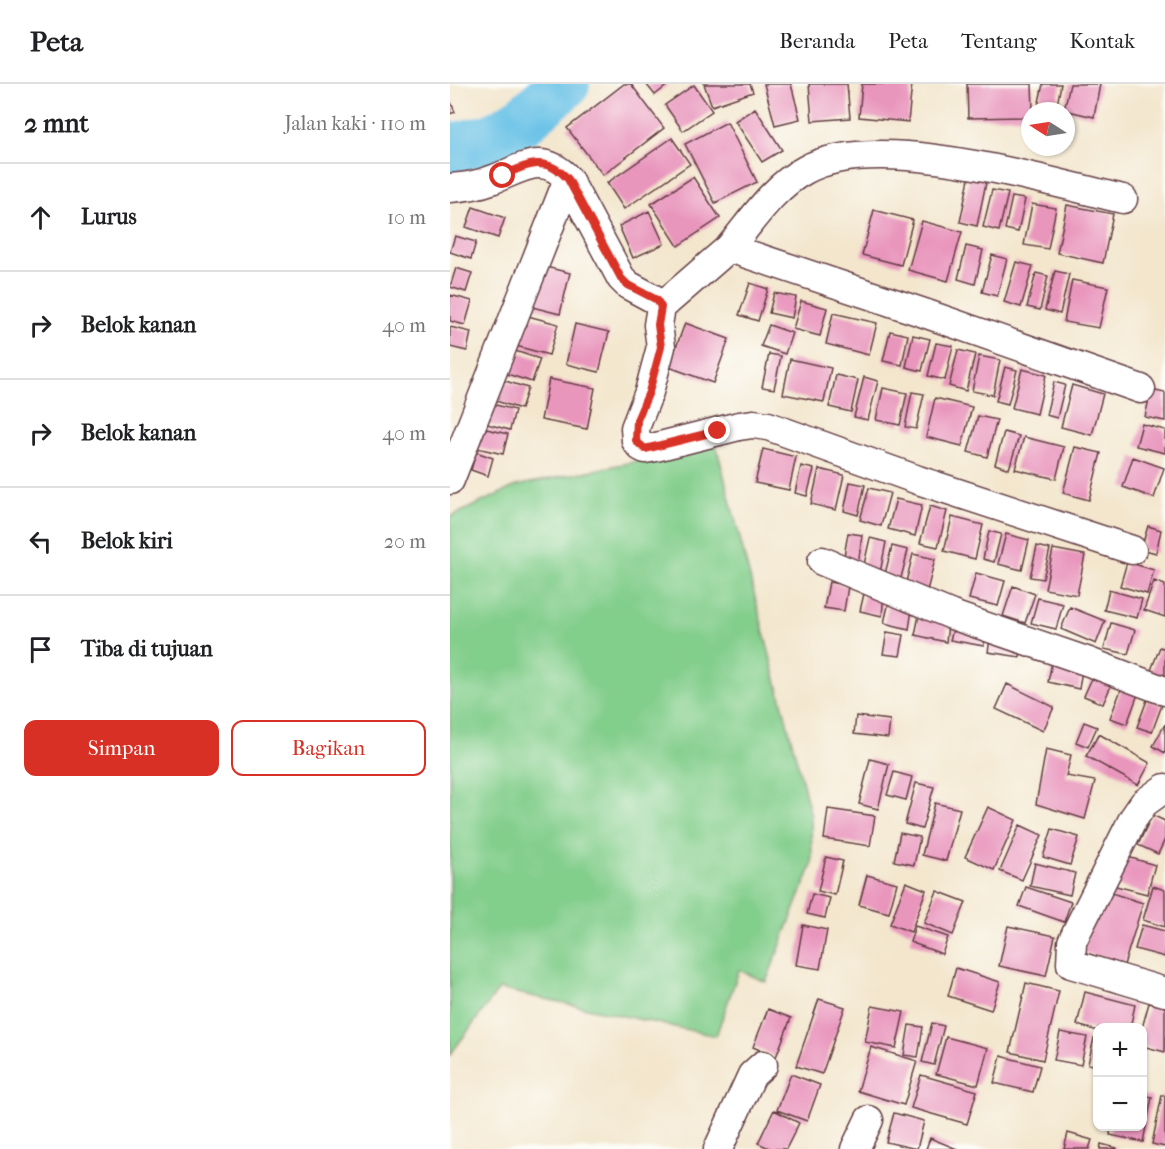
<!DOCTYPE html>
<html lang="id">
<meta charset="utf-8">
<style>
:root{--surface:#fff;--page:#f2f2f2;--text:#202124;--muted:#757577;--line:#e0e0e0;--accent:#d93025}
body{margin:0;font-family:"IM FELL French Canon",serif;background:var(--page);color:var(--text)}
.controls{position:absolute;right:18px;bottom:18px;display:grid;overflow:hidden;border-radius:12px;box-shadow:0 2px 4px #0004}
.controls button{width:54px;height:54px;display:grid;place-items:center;padding:0;border:0;border-bottom:2px solid var(--line);background:var(--surface);color:var(--text);font:30px sans-serif}
.compass{position:absolute;left:571px;top:18px;width:54px;height:54px;border-radius:50%;background:var(--surface);box-shadow:0 2px 4px #0004;rotate:282deg}
.stop{position:absolute;width:18px;height:18px;margin:-14px;border:4px solid #d93025;border-radius:50%;background:#fff}
.stop.end{background:#d93025;border-color:#fff;box-shadow:0 2px 6px #0008}
.list{margin:0;padding:0;list-style:none}
h2{display:flex;justify-content:space-between;align-items:center;height:78px;margin:0;padding:0 24px;font-size:26px}
h2 small{font-size:20px;font-weight:400;color:var(--muted)}
.list li{display:grid;grid-template-columns:39px 1fr auto;gap:18px;align-items:center;box-sizing:border-box;height:108px;padding:0 24px;border-top:2px solid var(--line)}
.list b{display:block;font-size:22px;white-space:nowrap}
.list em{font-size:20px;font-style:normal;color:var(--muted)}
.actions{display:flex;gap:12px;padding:18px 24px}
.actions a{flex:1;padding:14px 0;border:2px solid var(--accent);border-radius:12px;text-align:center;font-size:21px;color:var(--accent)}
.actions .main{background:var(--accent);color:#fff}
.icon{flex:none;width:33px;height:33px;fill:none;stroke:currentColor;stroke-width:2;stroke-linecap:round;stroke-linejoin:round}
.map{position:relative;flex:none;width:715px;height:1065px;overflow:hidden}
header{display:flex;align-items:center;gap:36px;box-sizing:border-box;height:84px;padding:0 30px;background:var(--surface);border-bottom:2px solid var(--line)}
header strong{font-size:28px}
nav{display:flex;gap:33px;margin-inline-start:auto;font-size:21px}
main{display:flex}
aside{flex:1;background:var(--surface)}
.map>svg:first-child{display:block}
.green{fill:#82ce8b;stroke:#66765b;stroke-width:1.5}
.lines{fill:none;stroke-linecap:round;stroke-linejoin:round}
.river{stroke:#6ac2e7;stroke-width:50}
.building{fill:#e996bd}
.minor-casing{stroke:#633d43;stroke-width:31}
.minor{stroke:#fff;stroke-width:28}
.route{stroke:#d93025;stroke-width:8}
</style>
<header>
<strong>Peta</strong>
<nav><a>Beranda</a><a>Peta</a><a>Tentang</a><a>Kontak</a></nav>
</header>
<main>
<aside>
<h2>2 mnt<small>Jalan kaki · 110 m</small></h2>
<ul class="list">
<li><svg class="icon" aria-label="ahead" viewBox="0 0 24 24"><path d="M12 20V5M6 11l6-6 6 6"/></svg><div><b>Lurus</b></div><em>10 m</em></li>
<li><svg class="icon" aria-label="right" viewBox="0 0 24 24"><path d="M7 20v-9h11M14 6l5 5-5 5"/></svg><div><b>Belok kanan</b></div><em>40 m</em></li>
<li><svg class="icon" aria-label="right" viewBox="0 0 24 24"><path d="M7 20v-9h11M14 6l5 5-5 5"/></svg><div><b>Belok kanan</b></div><em>40 m</em></li>
<li><svg class="icon" aria-label="left" viewBox="0 0 24 24"><path d="M17 20v-9H6M10 6l-5 5 5 5"/></svg><div><b>Belok kiri</b></div><em>20 m</em></li>
<li><svg class="icon" aria-label="arrive" viewBox="0 0 24 24"><path d="M6 21V4h12l-3 4 3 4H6"/></svg><div><b>Tiba di tujuan</b></div></li>
</ul>
<div class="actions"><a class="main">Simpan</a><a>Bagikan</a></div>
</aside>
<div class="map">
<svg width="715" height="1065" viewBox="0 0 715 1065">
<rect width="100%" height="100%" fill="#fdfcf7"/>
<filter id="ink" filterUnits="userSpaceOnUse"><feTurbulence type="fractalNoise" baseFrequency=".0167" numOctaves="2"/><feDisplacementMap in="SourceGraphic" scale="12" xChannelSelector="R" yChannelSelector="G"/><feConvolveMatrix kernelMatrix="1 2 1 2 8 2 1 2 1" color-interpolation-filters="sRGB"/></filter>
<filter id="wash" filterUnits="userSpaceOnUse"><feTurbulence type="fractalNoise" baseFrequency=".008" numOctaves="4" result="noise"/><feDisplacementMap in="SourceGraphic" scale="24" xChannelSelector="R" yChannelSelector="G"/><feGaussianBlur stdDeviation="1.35" result="paint"/><feColorMatrix in="noise" values="0 0 0 0 0 0 0 0 0 0 0 0 0 0 0 0 0 1.4 0 .05"/><feComposite in="paint" operator="in"/></filter>
<g filter="url(#wash)">
<rect width="100%" height="100%" fill="#f3e6cd"/>
<path class="green" d="M 266,361 L 361,732 L 362,781 L 316,898 L 289,886 L 266,952 L 49,905 L 0,971 L 0,433 L 66,402 Z"/>
<g class="lines">
<path class="river" d="M 0,65 L 43,54 L 72,37 L 115,0"/>
</g>
<g id="blocks">
<path class="building" d="M 174,0 L 181,0 L 214,44 L 153,91 L 117,44 Z
M 196,0 L 219,0 L 205,11 Z
M 254,0 L 300,0 L 303,8 L 262,22 Z
M 314,0 L 341,0 L 350,35 L 325,41 Z
M 359,0 L 397,0 L 400,34 L 362,37 Z
M 412,0 L 462,0 L 458,38 L 409,33 Z
M 517,0 L 582,0 L 583,27 L 580,27 L 580,33 L 518,34 Z
M 593,0 L 611,0 L 606,27 L 587,27 Z
M 620,0 L 650,0 L 644,33 L 614,26 Z
M 244,1 L 262,27 L 233,47 L 215,21 Z
M 0,16 L 5,28 L 0,30 Z
M 305,24 L 332,66 L 312,78 L 285,37 Z
M 277,38 L 307,98 L 265,119 L 235,60 Z
M 222,54 L 240,80 L 174,125 L 157,99 Z
M 520,90 L 537,94 L 527,142 L 510,138 Z
M 243,93 L 270,134 L 228,162 L 201,120 Z
M 542,106 L 558,109 L 549,147 L 533,143 Z
M 562,113 L 575,115 L 568,148 L 555,145 Z
M 582,120 L 606,124 L 598,165 L 574,161 Z
M 617,121 L 663,130 L 653,179 L 607,169 Z
M 23,123 L 55,134 L 48,154 L 16,143 Z
M 424,126 L 463,136 L 451,181 L 412,171 Z
M 199,127 L 214,160 L 183,174 L 169,142 Z
M 472,137 L 512,148 L 498,197 L 458,186 Z
M 5,152 L 26,158 L 21,175 L 0,168 Z
M 516,162 L 533,166 L 525,200 L 508,195 Z
M 542,171 L 557,175 L 547,212 L 532,208 Z
M 566,178 L 583,182 L 571,223 L 554,218 Z
M 88,181 L 120,189 L 110,230 L 78,222 Z
M 6,184 L 22,189 L 16,208 L 0,203 Z
M 605,187 L 619,190 L 610,230 L 595,226 Z
M 586,189 L 598,192 L 590,226 L 577,223 Z
M 622,196 L 658,203 L 649,244 L 614,238 Z
M 300,199 L 318,205 L 308,237 L 289,231 Z
M 324,209 L 346,213 L 342,234 L 319,229 Z
M 0,211 L 22,217 L 15,241 L 0,237 Z
M 351,217 L 377,224 L 370,252 L 343,245 Z
M 383,229 L 427,239 L 419,271 L 376,260 Z
M 74,231 L 108,240 L 99,271 L 66,262 Z
M 235,239 L 279,255 L 263,299 L 219,283 Z
M 125,240 L 159,248 L 149,288 L 116,280 Z
M 319,241 L 342,249 L 335,270 L 311,262 Z
M 0,243 L 21,248 L 17,267 L 0,263 Z
M 440,247 L 458,251 L 452,281 L 433,277 Z
M 463,251 L 480,255 L 472,287 L 456,283 Z
M 486,259 L 503,262 L 495,296 L 478,292 Z
M 62,266 L 90,275 L 82,298 L 54,289 Z
M 508,266 L 525,270 L 516,307 L 499,302 Z
M 319,270 L 331,272 L 324,305 L 312,303 Z
M 529,272 L 550,276 L 543,311 L 522,307 Z
M 340,275 L 381,284 L 374,318 L 333,310 Z
M 555,283 L 567,286 L 558,320 L 546,317 Z
M 572,285 L 596,291 L 587,330 L 562,324 Z
M 386,291 L 408,296 L 401,328 L 379,323 Z
M 414,293 L 428,297 L 418,336 L 404,333 Z
M 99,295 L 145,304 L 137,345 L 91,336 Z
M 52,296 L 78,304 L 71,325 L 46,317 Z
M 604,298 L 615,301 L 607,334 L 596,331 Z
M 622,301 L 653,310 L 642,351 L 611,343 Z
M 433,304 L 457,309 L 450,341 L 426,336 Z
M 701,306 L 715,309 L 715,337 L 695,333 Z
M 462,308 L 474,310 L 466,345 L 455,343 Z
M 485,314 L 522,323 L 512,362 L 476,353 Z
M 42,320 L 65,326 L 60,346 L 37,340 Z
M 528,332 L 547,336 L 537,373 L 518,368 Z
M 692,340 L 715,346 L 715,369 L 686,362 Z
M 32,344 L 58,350 L 53,370 L 27,364 Z
M 554,348 L 569,352 L 559,385 L 545,380 Z
M 574,353 L 614,363 L 606,395 L 565,385 Z
M 625,363 L 651,369 L 639,416 L 613,409 Z
M 313,365 L 346,373 L 339,406 L 305,399 Z
M 26,368 L 43,374 L 38,392 L 21,386 Z
M 683,373 L 714,384 L 704,414 L 673,403 Z
M 351,382 L 364,385 L 357,412 L 345,409 Z
M 369,385 L 394,391 L 386,426 L 361,420 Z
M 400,398 L 415,401 L 408,431 L 394,427 Z
M 419,404 L 440,409 L 431,442 L 410,436 Z
M 446,415 L 472,421 L 465,452 L 438,445 Z
M 480,422 L 497,427 L 488,463 L 470,459 Z
M 502,433 L 533,441 L 525,475 L 494,467 Z
M 698,442 L 711,446 L 706,469 L 691,465 Z
M 539,447 L 551,450 L 544,478 L 533,475 Z
M 398,449 L 412,451 L 408,481 L 393,478 Z
M 556,450 L 579,456 L 572,486 L 548,480 Z
M 420,454 L 436,458 L 430,489 L 413,485 Z
M 442,462 L 458,466 L 450,498 L 434,494 Z
M 587,462 L 600,465 L 593,495 L 580,493 Z
M 603,465 L 635,471 L 627,511 L 595,505 Z
M 463,470 L 485,475 L 477,507 L 455,502 Z
M 677,478 L 704,486 L 697,510 L 670,502 Z
M 526,489 L 555,497 L 548,522 L 519,515 Z
M 704,497 L 715,501 L 715,533 L 694,526 Z
M 379,498 L 398,502 L 394,527 L 374,524 Z
M 416,501 L 434,509 L 432,532 L 410,527 Z
M 563,502 L 585,510 L 575,539 L 553,532 Z
M 659,506 L 692,515 L 687,534 L 654,526 Z
M 441,509 L 463,519 L 459,545 L 434,539 Z
M 588,514 L 613,520 L 606,545 L 581,539 Z
M 471,521 L 499,531 L 496,558 L 465,551 Z
M 620,523 L 655,537 L 646,560 L 611,545 Z
M 506,536 L 534,545 L 534,562 L 500,556 Z
M 661,539 L 685,546 L 678,570 L 654,565 Z
M 437,548 L 454,551 L 450,572 L 433,570 Z
M 541,549 L 573,556 L 570,573 L 538,568 Z
M 710,563 L 715,565 L 715,600 L 698,594 Z
M 604,568 L 633,579 L 629,605 L 598,598 Z
M 647,583 L 666,590 L 653,620 L 634,612 Z
M 676,593 L 692,599 L 677,640 L 660,634 Z
M 557,600 L 604,623 L 593,647 L 546,625 Z
M 697,616 L 712,621 L 702,648 L 687,643 Z
M 406,632 L 440,636 L 438,654 L 404,650 Z
M 634,638 L 647,643 L 638,663 L 626,658 Z
M 715,640 L 715,669 L 703,662 Z
M 649,650 L 700,679 L 688,701 L 636,672 Z
M 596,665 L 621,671 L 616,692 L 645,697 L 635,735 L 586,720 Z
M 420,675 L 439,680 L 428,725 L 409,720 Z
M 444,688 L 462,693 L 456,716 L 437,711 Z
M 466,699 L 484,703 L 472,745 L 455,740 Z
M 485,719 L 510,725 L 496,777 L 472,771 Z
M 538,723 L 566,736 L 544,786 L 515,773 Z
M 378,725 L 425,732 L 420,762 L 374,755 Z
M 702,731 L 715,737 L 715,755 L 708,770 L 688,761 Z
M 570,741 L 592,751 L 572,796 L 550,787 Z
M 602,745 L 629,753 L 620,781 L 593,773 Z
M 450,749 L 470,753 L 464,781 L 444,777 Z
M 671,771 L 705,781 L 697,810 L 662,801 Z
M 376,773 L 393,777 L 385,811 L 368,807 Z
M 585,779 L 625,789 L 620,811 L 580,802 Z
M 417,791 L 447,799 L 439,829 L 409,821 Z
M 456,798 L 476,806 L 461,848 L 440,840 Z
M 703,802 L 715,806 L 715,843 L 693,836 Z
M 576,803 L 621,818 L 614,838 L 569,822 Z
M 652,806 L 693,819 L 674,881 L 633,868 Z
M 487,807 L 516,818 L 503,851 L 474,839 Z
M 362,810 L 380,814 L 375,834 L 357,830 Z
M 353,841 L 377,846 L 370,885 L 346,881 Z
M 692,841 L 715,847 L 715,873 L 685,865 Z
M 465,842 L 498,853 L 492,870 L 460,858 Z
M 558,842 L 605,852 L 596,892 L 549,882 Z
M 506,884 L 550,898 L 541,926 L 498,912 Z
M 576,899 L 609,907 L 593,976 L 560,968 Z
M 635,908 L 685,921 L 680,944 L 648,944 L 648,947 L 627,941 Z
M 369,915 L 395,923 L 372,990 L 346,982 Z
M 699,919 L 715,923 L 715,968 L 692,962 L 692,944 Z
M 422,922 L 454,928 L 446,964 L 415,958 Z
M 318,925 L 341,934 L 326,973 L 303,963 Z
M 482,939 L 494,942 L 484,981 L 472,978 Z
M 459,941 L 473,943 L 468,973 L 454,971 Z
M 610,948 L 637,953 L 631,981 L 604,976 Z
M 496,953 L 538,964 L 528,1001 L 486,990 Z
M 644,954 L 648,955 L 648,982 L 638,980 Z
M 421,963 L 467,977 L 454,1021 L 408,1007 Z
M 551,972 L 590,982 L 583,1008 L 544,999 Z
M 341,990 L 370,1001 L 357,1037 L 327,1026 Z
M 471,991 L 527,1007 L 517,1040 L 461,1024 Z
M 692,1011 L 702,1013 L 693,1058 L 660,1051 L 661,1042 L 692,1042 Z
M 712,1011 L 715,1012 L 715,1063 L 702,1060 Z
M 324,1026 L 349,1039 L 336,1065 L 321,1065 L 308,1059 Z
M 444,1029 L 474,1037 L 467,1065 L 436,1058 Z
M 618,1049 L 642,1056 L 639,1065 L 614,1065 Z
M 480,1054 L 507,1065 L 476,1065 Z
M 651,1060 L 667,1064 L 667,1065 L 650,1065 Z"/>
</g>
</g>
<g filter="url(#ink)">
<use href="#blocks" fill-opacity="0" stroke="#633d43" stroke-width="1.5"/>
<g class="lines">
<g class="minor-casing">
<path id="minor" d="M 0,104 C 14,103 28,101 41,96 C 70,86 92,66 118,95 L 171,194 L 178,201 L 206,216 L 211,223 L 208,241 L 211,263 L 199,308 L 185,344 L 186,357 L 191,363 L 195,365 L 206,363 L 289,342 L 303,340 L 318,342 L 468,396 L 682,466
M 279,164 C 302,137 323,103 355,86 C 427,46 595,97 673,115
M 211,223 L 279,164 L 474,229 L 691,305
M 0,396 L 118,95
M 372,477 L 502,531 L 639,578 L 715,607
M 715,704 L 694,719 L 683,735 L 627,847 L 622,858 L 621,880 L 715,908
M 268,1065 L 302,991 L 313,981
M 405,1065 L 419,1036"/>
</g>
<use href="#minor" class="minor"/>
</g>
</g>
<g class="lines" filter="url(#ink)">
<path class="route" d="M 53,92 C 77,79 97,72 118,95 L 171,194 L 178,201 L 207,216 L 211,223 L 208,241 L 211,263 L 199,308 L 187,336 L 186,357 L 195,365 L 268,347"/>
</g>
</svg>
<div class="controls">
<button>+</button>
<button>−</button>
</div>
<svg class="compass" viewBox="-18 -18 36 36"><path d="M0-13l5 13h-10z" fill="#e53935"/><path d="M0 13l5-13h-10z" fill="#757577"/></svg>
<div class="stop" style="left:53px;top:92px"></div>
<div class="stop end" style="left:268px;top:347px"></div>
</div>
</main>
